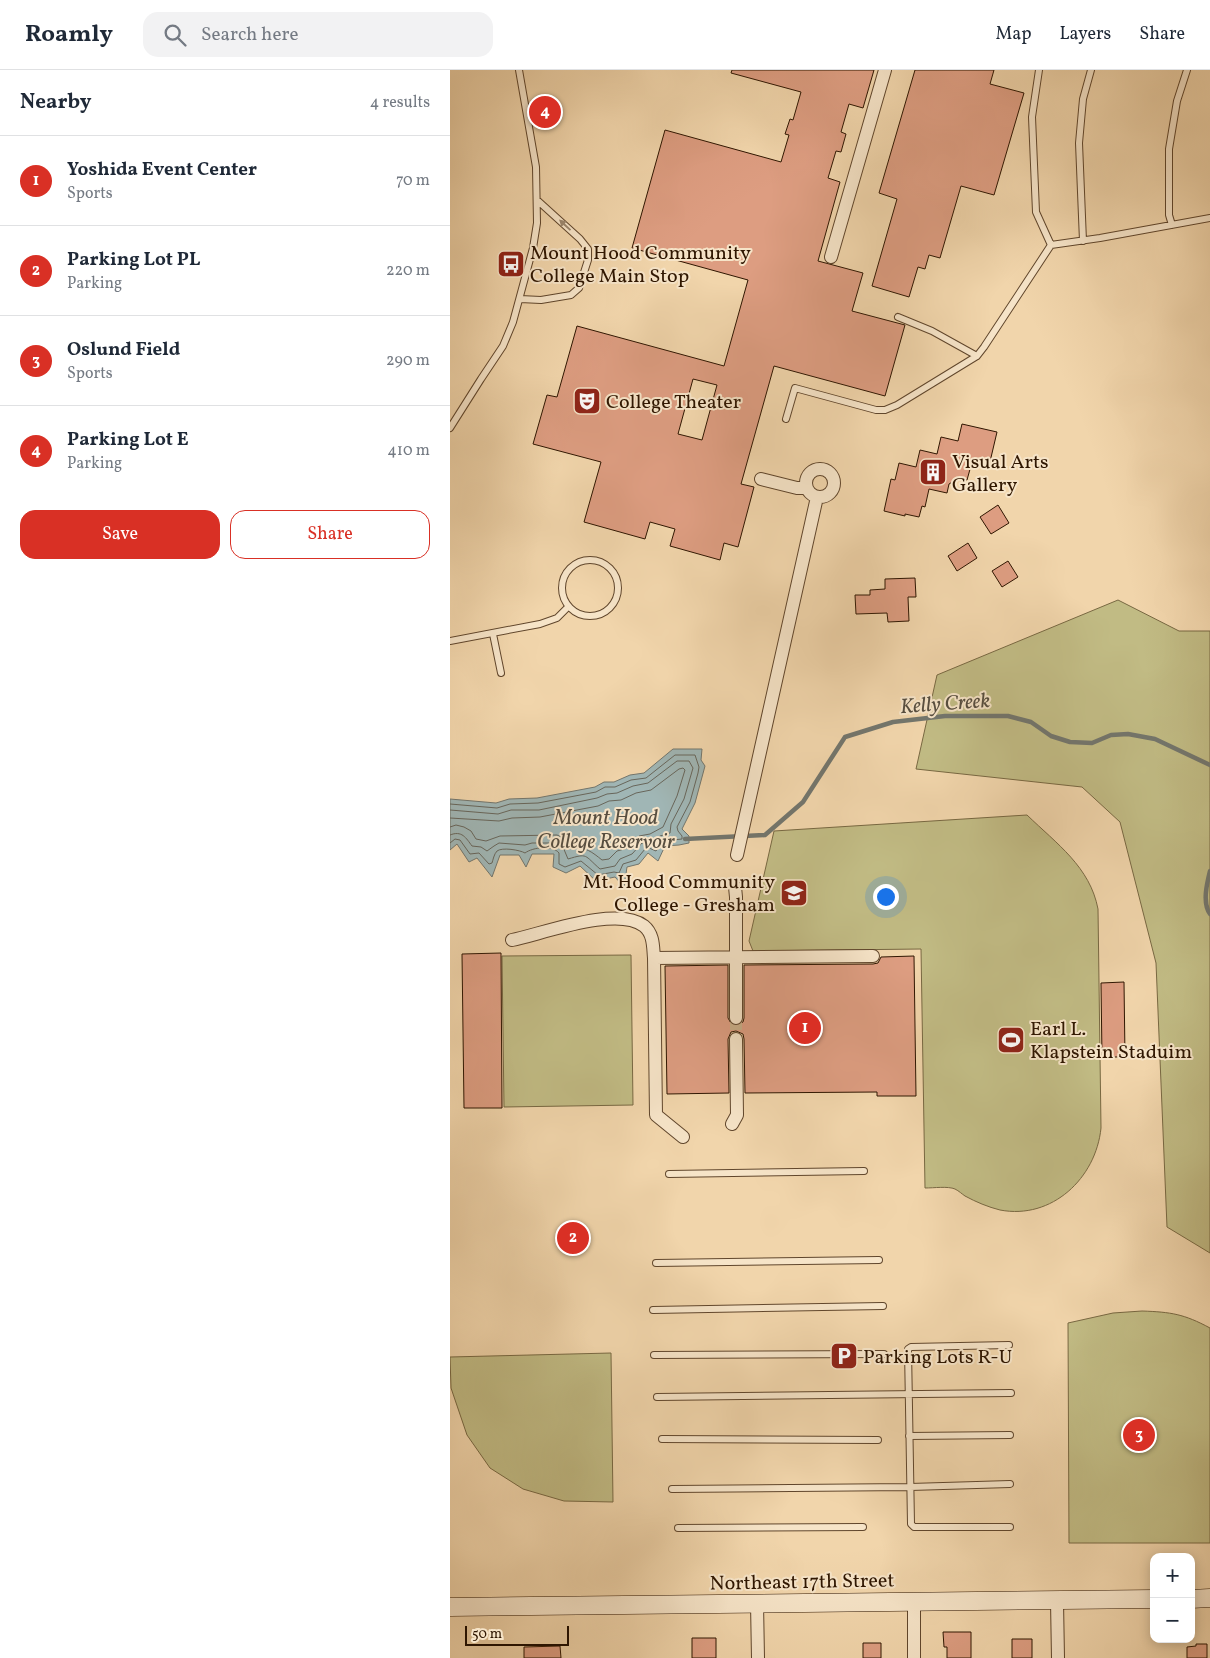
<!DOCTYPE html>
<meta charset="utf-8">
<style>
:root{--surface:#fff;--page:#f2f2f3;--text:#1f2937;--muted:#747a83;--line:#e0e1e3;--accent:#d93025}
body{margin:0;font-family:Vollkorn,serif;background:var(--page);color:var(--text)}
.controls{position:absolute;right:15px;bottom:15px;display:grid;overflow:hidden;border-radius:10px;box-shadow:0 2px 12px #0003}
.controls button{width:45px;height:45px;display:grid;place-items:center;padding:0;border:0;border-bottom:1px solid var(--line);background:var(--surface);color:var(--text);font:25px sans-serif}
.scale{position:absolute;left:15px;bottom:12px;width:104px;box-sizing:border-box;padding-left:5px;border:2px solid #2f1601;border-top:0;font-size:14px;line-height:18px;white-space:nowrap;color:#2f1601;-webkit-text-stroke:4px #f6e4c8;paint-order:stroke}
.you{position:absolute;left:435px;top:826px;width:18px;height:18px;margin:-12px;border:4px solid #fff;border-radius:50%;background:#1a73e8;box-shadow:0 0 0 8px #1a73e833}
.badge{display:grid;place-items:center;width:32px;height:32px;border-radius:50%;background:var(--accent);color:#fff;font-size:16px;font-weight:700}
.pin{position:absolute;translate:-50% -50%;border:2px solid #fff;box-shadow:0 1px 5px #0006}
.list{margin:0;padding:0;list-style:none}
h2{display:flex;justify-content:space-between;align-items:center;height:65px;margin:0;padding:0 20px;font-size:21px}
h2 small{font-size:16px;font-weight:400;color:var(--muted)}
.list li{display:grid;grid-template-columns:32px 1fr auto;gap:15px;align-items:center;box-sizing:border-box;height:90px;padding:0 20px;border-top:1px solid var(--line)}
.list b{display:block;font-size:19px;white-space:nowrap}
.list p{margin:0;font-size:16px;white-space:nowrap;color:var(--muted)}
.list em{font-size:16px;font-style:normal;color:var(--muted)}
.actions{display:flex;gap:10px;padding:15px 20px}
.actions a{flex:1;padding:11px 0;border:1px solid var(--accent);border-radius:15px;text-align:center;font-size:18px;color:var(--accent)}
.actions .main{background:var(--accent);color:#fff}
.icon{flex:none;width:28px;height:28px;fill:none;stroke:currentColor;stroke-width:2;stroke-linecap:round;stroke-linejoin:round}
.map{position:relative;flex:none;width:760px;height:1588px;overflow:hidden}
header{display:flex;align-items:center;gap:30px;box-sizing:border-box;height:70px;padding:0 25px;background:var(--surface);border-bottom:1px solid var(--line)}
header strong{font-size:24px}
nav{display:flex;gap:28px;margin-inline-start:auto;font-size:18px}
.search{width:350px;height:45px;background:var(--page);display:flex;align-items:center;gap:12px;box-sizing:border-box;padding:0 18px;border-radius:15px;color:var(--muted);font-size:19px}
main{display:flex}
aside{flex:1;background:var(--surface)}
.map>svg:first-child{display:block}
.green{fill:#c1bb84;stroke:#786842}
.water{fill:#a0b6b5;stroke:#73766d}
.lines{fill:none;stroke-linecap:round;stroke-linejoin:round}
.shore{stroke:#68665b;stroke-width:1}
.stream{stroke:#73766d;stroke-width:4.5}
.building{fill:#dd9d81;stroke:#2f1601;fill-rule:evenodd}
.street-tunnel{stroke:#caaf89;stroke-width:12;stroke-dasharray:12 6;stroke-linecap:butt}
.lane-casing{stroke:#60462c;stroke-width:8}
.street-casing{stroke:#60462c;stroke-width:14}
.secondary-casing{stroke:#2f1601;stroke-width:19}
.lane{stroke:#f6e4c8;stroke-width:6}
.street{stroke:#f6e4c8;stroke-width:12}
.secondary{stroke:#f6e4c8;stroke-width:18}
.oneway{fill:#9c876e}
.labels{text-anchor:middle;stroke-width:4;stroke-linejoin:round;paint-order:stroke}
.poi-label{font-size:20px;fill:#2f1601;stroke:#f6e4c8;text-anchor:start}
.street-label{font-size:20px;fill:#2f1601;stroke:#f6e4c8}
.water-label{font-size:21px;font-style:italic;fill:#574e40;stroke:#f6e4c8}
</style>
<header>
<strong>Roamly</strong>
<div class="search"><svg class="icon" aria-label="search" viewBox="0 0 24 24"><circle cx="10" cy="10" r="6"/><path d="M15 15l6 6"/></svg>Search here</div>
<nav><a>Map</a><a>Layers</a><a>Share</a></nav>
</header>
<main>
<aside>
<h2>Nearby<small>4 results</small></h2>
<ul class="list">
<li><span class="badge">1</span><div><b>Yoshida Event Center</b><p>Sports</p></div><em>70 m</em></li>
<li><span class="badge">2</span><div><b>Parking Lot PL</b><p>Parking</p></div><em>220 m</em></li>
<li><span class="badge">3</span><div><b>Oslund Field</b><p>Sports</p></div><em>290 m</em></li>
<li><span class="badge">4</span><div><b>Parking Lot E</b><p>Parking</p></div><em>410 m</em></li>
</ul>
<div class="actions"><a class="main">Save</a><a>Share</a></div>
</aside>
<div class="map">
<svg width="760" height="1588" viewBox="0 0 760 1588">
<rect width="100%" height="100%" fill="#f1d5ab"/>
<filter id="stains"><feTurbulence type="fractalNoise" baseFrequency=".004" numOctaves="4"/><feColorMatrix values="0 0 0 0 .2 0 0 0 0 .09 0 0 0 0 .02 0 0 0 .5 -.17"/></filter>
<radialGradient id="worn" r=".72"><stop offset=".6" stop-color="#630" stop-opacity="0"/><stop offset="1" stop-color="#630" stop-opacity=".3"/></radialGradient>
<path class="green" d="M 668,530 L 729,561 L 760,561 L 760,1183 L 717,1157 L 706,893 L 670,752 L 632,717 L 466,699 L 487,605 Z
M 577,745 C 607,774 640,797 648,839 L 651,1058 C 646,1108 602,1150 550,1140 C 538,1137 526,1132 515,1126 C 512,1124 509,1121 505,1119 C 498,1116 484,1118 475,1118 L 471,879 L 303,881 L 299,871 L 324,761 Z
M 181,885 L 183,1035 L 54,1037 L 52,886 Z
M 692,1241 C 721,1242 734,1244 760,1258 L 760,1473 L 619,1473 L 618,1253 L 663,1243 Z
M 161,1283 L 163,1432 L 114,1431 L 73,1419 L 40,1398 L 17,1365 L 1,1318 L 0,1287 Z"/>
<path class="water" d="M 223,679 L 252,679 L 251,690 L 255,696 L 245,733 L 232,759 L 239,766 L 239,773 L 229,775 L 215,776 L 208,791 L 198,783 L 189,794 L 177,797 L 174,817 L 165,807 L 146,811 L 130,796 L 116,803 L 103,797 L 104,784 L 82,784 L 76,797 L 69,785 L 50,785 L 42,807 L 27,788 L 19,792 L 7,774 L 0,780 L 0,729 L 46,733 L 59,729 L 87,728 L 145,717 L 154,712 L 164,712 L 180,705 L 194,703 Z"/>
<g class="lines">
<path class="shore" d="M 0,734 L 47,738 L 60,734 L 88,733 L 146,722 L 155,717 L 165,717 L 181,710 L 196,708 L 225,685 L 245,685 L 249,697 L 248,703 L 240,732 L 227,757 L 228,761 L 232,766 L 232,769 L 213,771 L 206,781 L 199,778 L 195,779 L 186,790 L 173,794 L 169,803 L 164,802 L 148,805 L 131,791 L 115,797 L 109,794 L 109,783 C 103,775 83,777 75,783 C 70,780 52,777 47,781 C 44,784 43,790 42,793 L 39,794 L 29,783 L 20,784 L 10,770 L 5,769 L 0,773
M 0,740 L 48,744 L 61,740 L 89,740 L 147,728 L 157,724 L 167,723 L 183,716 L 198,713 L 227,691 L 239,691 L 243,698 L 234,729 L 221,754 L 220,763 L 210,766 L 203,772 L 192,773 L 182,784 L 170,789 L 165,796 L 150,799 C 134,785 138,783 118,789 L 113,777 L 105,773 L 82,773 L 75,775 L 49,773 L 44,776 L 37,781 L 31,777 L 22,776 C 16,768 12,760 0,765
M 0,748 L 49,751 L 62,748 L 90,747 L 148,736 L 159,731 L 171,730 L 186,723 L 201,720 L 229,699 L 233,698 L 235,700 L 227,726 L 213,757 L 200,764 L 189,766 L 178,778 L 167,781 L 159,789 L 152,790 C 142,782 136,777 123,778 L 116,769 L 107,765 L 50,766 L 36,771 L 26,769 L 21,761 L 14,757 L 6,755 L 0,757"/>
<path class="stream" d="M 235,769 L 315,765 L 353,732 L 395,667 L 443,652 L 495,646 L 558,646 L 581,652 L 601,666 L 620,672 L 642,673 L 661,665 L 678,664 L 705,669 L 760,695
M 760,801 C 757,813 752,833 760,844"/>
</g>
<path class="building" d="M 282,0 L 424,0 L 413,38 L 399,34 L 391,62 L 396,64 L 391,82 L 386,81 L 378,108 L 390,112 L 368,191 L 413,203 L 402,241 L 455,255 L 435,326 L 324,296 L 291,414 L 304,417 L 288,477 L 274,473 L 270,490 L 220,476 L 225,459 L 200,452 L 195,469 L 134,452 L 151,392 L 83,374 L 97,325 L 107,327 L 127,256 L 274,296 L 298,210 L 182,178 L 215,60 L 331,92 L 339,65 L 335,64 L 340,49 L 343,50 L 351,22 L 281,3 ZM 243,309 L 267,315 L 252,370 L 228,364 Z
M 465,0 L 544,0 L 540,14 L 574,23 L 544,125 L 511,116 L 490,188 L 479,185 L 475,199 L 468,197 L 459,227 L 422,216 L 447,129 L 429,123 Z
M 512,354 L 547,362 L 539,396 L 522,392 L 517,410 L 509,408 L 499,414 L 497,423 L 479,419 L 475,437 L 472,436 L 469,447 L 455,444 L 455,446 L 434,441 L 441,409 L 445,410 L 449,393 L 466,397 L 470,380 L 487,384 L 491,367 L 508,371 Z
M 548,435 L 559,453 L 541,464 L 530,447 Z
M 518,473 L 527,488 L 507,501 L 498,486 Z
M 558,491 L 568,507 L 552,517 L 542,501 Z
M 465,508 L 466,527 L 458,527 L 459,551 L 438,552 L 437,543 L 406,544 L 405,525 L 420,525 L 420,520 L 435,519 L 435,509 Z
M 51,883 L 52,1038 L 14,1038 L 12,884 Z
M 464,886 L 466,1026 L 427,1026 L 427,1022 L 295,1023 L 294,969 L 293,964 L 286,961 L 281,962 L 278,969 L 279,1023 L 217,1024 L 215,896 L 278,895 L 278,948 L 282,955 L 286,956 L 293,952 L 294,948 L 294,895 L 423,894 L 428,893 L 431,887 Z
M 674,912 L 675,987 L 652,987 L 651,913 Z
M 493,1562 L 521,1562 L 521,1588 L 497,1588 L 497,1577 L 494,1577 Z
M 242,1568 L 266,1568 L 266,1588 L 242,1588 Z
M 562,1569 L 582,1569 L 582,1588 L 562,1588 Z
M 413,1573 L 431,1573 L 431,1588 L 413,1588 Z
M 746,1574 L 757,1574 L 757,1588 L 737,1588 L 737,1577 L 746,1576 Z
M 110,1576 L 111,1588 L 74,1588 L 74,1577 Z"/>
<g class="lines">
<path class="street-tunnel" d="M 286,948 L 286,969"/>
<g class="lane-casing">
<path id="lane" d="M 722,155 L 719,145 L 719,79 L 727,31 L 737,0
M 633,171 L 629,73 L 633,29 L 641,0
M 601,175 L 650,168 L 760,148
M 70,229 L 91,230 L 121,225 L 129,218 L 138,190 L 138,179 L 130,169 L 87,130
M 448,247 L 482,261 L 527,286
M 336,349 L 345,318 L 426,340 L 435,340 L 447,335 L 527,286 L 534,277 L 601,175 L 586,142 L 582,47 L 589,0
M 0,358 L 31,309 L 53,276 L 63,252 L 83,178 L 87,153 L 86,97 L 69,0
M112 518a28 28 0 1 1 56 0a28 28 0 1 1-56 0Z
M 43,564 L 51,603
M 0,571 L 90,554 L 107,548 L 118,537
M 219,1104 L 414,1101
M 206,1193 L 429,1190
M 203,1240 L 433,1236
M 559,1275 L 461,1277 L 458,1279 L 461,1454 L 464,1457 L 560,1457
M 204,1285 L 434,1284
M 207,1327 L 561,1323
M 459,1366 L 560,1365
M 212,1369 L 428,1370
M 222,1419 L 460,1417 L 560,1414
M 228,1458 L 413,1457"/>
</g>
<g class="street-casing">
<path id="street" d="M 381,187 L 435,0
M356 413a14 14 0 1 1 28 0a14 14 0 1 1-28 0Z
M 311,409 L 347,418 L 357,418
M 287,785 L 367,427
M 285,817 L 286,827 L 286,948
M 62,870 C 92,864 167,835 194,856 C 204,864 203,878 204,888
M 282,1054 L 287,1045 L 286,969
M 233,1067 L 206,1045 L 204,888 L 423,886
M 464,1531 L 464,1588
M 607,1531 L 608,1588
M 307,1533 L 308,1588"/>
</g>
<g class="secondary-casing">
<path id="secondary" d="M 741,1529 L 760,1528
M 0,1537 L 704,1529"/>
</g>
<use href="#lane" class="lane"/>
<use href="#street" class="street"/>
<use href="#secondary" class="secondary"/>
</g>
<defs><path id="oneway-solid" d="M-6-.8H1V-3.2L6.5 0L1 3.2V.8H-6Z" transform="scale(1.25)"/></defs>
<use class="oneway" href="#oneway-solid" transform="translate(115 155) rotate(-137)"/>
<defs>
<g id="bus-square" transform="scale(1.4375)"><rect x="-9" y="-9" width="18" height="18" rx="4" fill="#8f2418" stroke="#f6e4c8"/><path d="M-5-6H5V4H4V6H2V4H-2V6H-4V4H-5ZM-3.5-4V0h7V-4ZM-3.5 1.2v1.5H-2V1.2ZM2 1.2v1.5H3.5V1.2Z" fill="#fff"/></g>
<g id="theatre-square" transform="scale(1.4375)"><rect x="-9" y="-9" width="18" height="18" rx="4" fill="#8f2418" stroke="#f6e4c8"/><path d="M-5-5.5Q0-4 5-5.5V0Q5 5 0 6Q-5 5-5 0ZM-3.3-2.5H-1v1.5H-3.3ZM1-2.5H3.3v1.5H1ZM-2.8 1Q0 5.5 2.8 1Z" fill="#fff"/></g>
<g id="building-square" transform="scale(1.4375)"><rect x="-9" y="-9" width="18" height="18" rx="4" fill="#8f2418" stroke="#f6e4c8"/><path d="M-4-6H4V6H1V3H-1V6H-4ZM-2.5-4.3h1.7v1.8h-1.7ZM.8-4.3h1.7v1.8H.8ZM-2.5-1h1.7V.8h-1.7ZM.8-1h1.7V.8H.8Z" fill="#fff"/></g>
<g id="university-square" transform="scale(1.4375)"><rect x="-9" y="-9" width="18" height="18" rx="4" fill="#8f2418" stroke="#f6e4c8"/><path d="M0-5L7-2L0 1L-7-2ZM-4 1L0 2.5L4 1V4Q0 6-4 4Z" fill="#fff"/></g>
<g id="stadium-square" transform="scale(1.4375)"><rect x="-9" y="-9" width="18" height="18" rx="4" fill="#8f2418" stroke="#f6e4c8"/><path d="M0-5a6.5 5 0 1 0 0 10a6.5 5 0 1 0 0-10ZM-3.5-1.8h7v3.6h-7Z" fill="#fff"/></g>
<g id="parking-square" transform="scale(1.4375)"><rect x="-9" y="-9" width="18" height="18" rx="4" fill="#8f2418" stroke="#f6e4c8"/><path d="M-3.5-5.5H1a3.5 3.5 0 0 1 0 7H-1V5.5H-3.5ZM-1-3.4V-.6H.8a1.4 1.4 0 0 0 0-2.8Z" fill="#fff"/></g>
</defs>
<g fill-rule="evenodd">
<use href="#bus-square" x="61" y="194"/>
<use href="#theatre-square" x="137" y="331"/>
<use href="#building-square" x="483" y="402"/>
<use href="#university-square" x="344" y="823"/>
<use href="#stadium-square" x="561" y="970"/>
<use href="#parking-square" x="394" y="1286"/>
</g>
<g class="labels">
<g class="poi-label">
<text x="80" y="189">Mount Hood Community<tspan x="80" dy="23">College Main Stop</tspan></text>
<text x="156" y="338">College Theater</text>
<text x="502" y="398">Visual Arts<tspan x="502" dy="23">Gallery</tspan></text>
<text x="325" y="818" text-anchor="end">Mt. Hood Community<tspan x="325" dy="23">College - Gresham</tspan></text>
<text x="580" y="965">Earl L.<tspan x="580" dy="23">Klapstein Staduim</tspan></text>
<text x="413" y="1293">Parking Lots R-U</text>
</g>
<g class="street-label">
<text transform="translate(352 1511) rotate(-1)" y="7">Northeast 17th Street</text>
</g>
<g class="water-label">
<text transform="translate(495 633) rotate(-4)" y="7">Kelly Creek</text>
<text x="156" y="754">Mount Hood<tspan x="156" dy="24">College Reservoir</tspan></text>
</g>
</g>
<rect width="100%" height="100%" filter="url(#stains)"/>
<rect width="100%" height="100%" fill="url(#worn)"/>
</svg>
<div class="controls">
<button>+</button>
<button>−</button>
</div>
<div class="scale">50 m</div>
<div class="you"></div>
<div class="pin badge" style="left:355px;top:958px">1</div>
<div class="pin badge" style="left:123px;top:1168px">2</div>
<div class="pin badge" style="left:689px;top:1365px">3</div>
<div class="pin badge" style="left:95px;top:42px">4</div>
</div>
</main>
